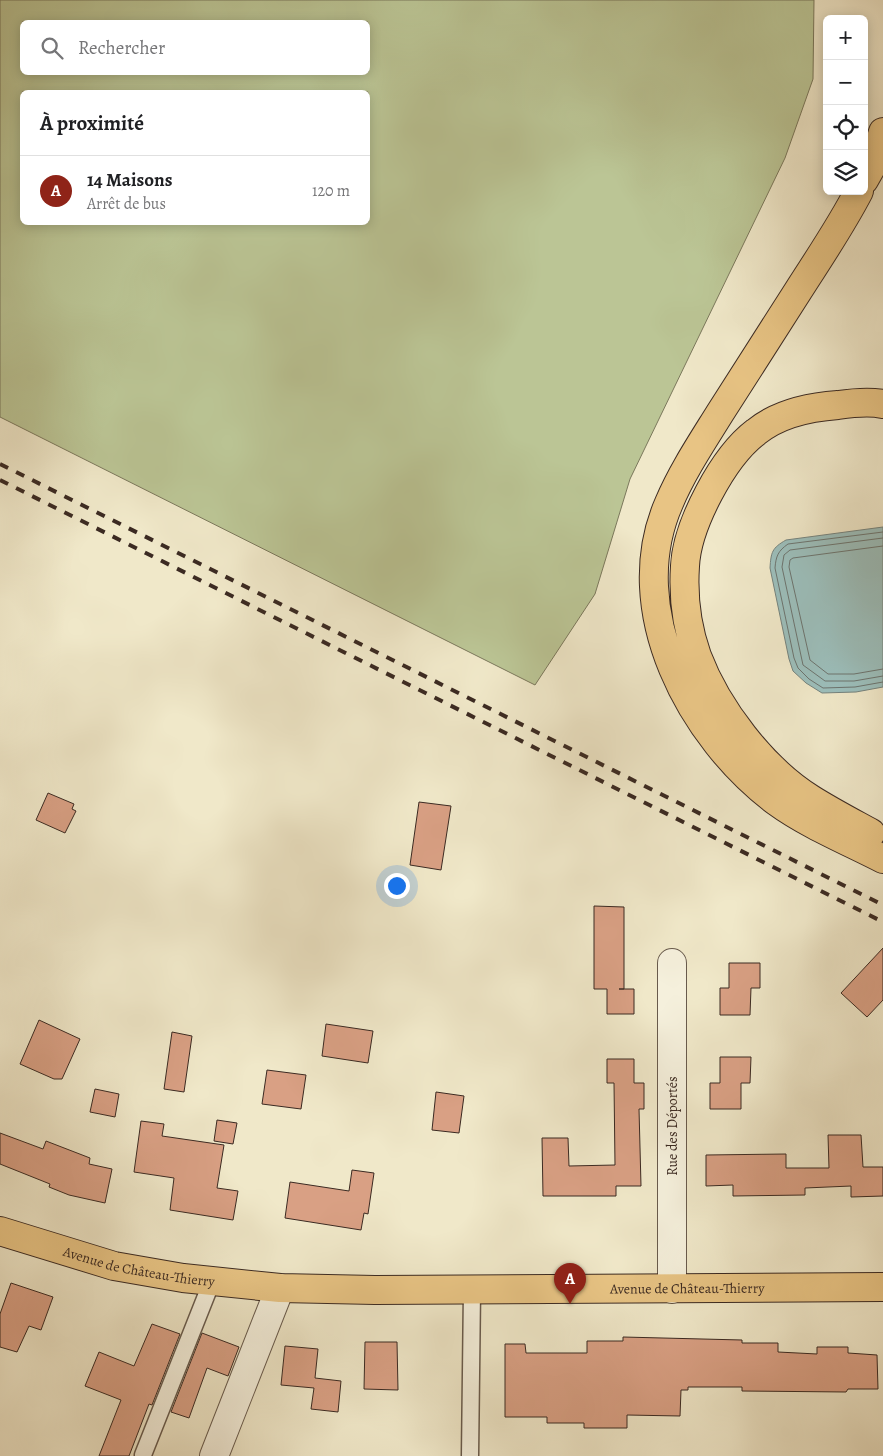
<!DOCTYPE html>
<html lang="fr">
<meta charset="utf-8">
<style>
:root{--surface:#fff;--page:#f2f2f2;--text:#202124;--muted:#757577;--line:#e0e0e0;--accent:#8f2418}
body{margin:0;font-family:Alegreya,serif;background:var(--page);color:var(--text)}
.controls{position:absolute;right:15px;top:15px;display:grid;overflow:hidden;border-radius:8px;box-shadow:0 2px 12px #0003}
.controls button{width:45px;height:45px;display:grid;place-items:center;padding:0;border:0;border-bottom:1px solid var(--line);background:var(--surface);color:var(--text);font:25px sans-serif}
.you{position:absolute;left:396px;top:885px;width:18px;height:18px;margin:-12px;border:4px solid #fff;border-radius:50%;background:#1a73e8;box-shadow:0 0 0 8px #1a73e833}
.badge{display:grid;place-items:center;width:32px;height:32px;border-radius:50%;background:var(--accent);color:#fff;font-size:16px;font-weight:700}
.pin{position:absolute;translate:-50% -41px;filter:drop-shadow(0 1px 2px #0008)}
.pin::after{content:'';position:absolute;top:26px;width:18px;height:15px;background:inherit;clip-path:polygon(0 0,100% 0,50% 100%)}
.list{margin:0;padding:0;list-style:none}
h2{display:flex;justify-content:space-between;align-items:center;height:65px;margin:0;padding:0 20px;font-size:21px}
h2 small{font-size:16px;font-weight:400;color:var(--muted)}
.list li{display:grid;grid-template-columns:32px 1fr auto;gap:15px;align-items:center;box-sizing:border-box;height:70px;padding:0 20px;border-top:1px solid var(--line)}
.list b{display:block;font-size:19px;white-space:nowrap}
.list p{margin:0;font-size:16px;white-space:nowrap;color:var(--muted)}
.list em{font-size:16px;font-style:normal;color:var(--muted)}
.icon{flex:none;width:28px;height:28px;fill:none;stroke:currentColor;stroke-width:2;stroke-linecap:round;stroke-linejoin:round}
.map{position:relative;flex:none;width:883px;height:1456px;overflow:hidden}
.search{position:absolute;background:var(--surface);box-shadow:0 2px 12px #0003;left:20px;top:20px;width:350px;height:55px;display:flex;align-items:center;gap:12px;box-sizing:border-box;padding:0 18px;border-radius:8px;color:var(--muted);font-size:19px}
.panel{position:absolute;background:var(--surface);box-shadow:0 2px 12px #0003;left:20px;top:90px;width:350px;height:135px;border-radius:8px}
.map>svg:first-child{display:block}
.green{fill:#bbc595;stroke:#7b785c;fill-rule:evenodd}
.water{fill:#9cbfbc;stroke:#75837e}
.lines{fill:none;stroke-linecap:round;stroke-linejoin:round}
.shore{stroke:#6c746f;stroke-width:1}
.building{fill:#d9a084;stroke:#3b2a22}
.service-casing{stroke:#685a4c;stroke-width:19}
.minor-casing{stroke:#685a4c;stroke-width:30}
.primary-casing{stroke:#3b2a22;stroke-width:30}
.trunk-casing{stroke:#3b2a22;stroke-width:30}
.service{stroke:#f5f0dc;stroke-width:16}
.minor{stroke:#f5f0dc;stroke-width:28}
.primary{stroke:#e8c484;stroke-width:28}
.trunk{stroke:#e8c484;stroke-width:28}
.rail{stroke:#3b2a22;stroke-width:4;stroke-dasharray:9 9;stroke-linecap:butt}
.labels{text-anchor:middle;stroke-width:4;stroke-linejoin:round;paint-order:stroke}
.street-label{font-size:14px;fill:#3b2a22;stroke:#f5f0dc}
</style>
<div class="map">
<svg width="883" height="1456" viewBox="0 0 883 1456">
<rect width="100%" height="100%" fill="#f0e8c9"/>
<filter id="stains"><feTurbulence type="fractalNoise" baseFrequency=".004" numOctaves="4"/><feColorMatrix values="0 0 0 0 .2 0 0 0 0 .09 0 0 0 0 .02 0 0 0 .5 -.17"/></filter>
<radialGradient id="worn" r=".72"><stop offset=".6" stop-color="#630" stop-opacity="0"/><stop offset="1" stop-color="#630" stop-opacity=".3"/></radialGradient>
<path class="green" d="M 0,0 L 814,0 L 813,79 L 785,158 L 630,479 L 595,594 L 535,685 L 0,417 ZM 22,22 L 368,22 L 368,72 L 22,72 ZM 22,92 L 368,92 L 368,222 L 22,222 Z"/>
<path class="water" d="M 883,527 L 883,687 L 856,692 L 822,693 L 806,683 L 793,671 L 789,659 L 770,568 C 771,552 772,548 786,540 Z"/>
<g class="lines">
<path class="shore" d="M 883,532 L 788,544 C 778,551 776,556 775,568 L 794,658 L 798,668 L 809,679 L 823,688 L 855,687 L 883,682
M 883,538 L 790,550 L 784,555 L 782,567 L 803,665 L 825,681 L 854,681 L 883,676
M 883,546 L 793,558 L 790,560 L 789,567 L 810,660 L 828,674 L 854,674 L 883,669"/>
</g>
<path class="building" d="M 48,793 L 74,804 L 72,809 L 76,811 L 65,833 L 36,820 Z
M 419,802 L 451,806 L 441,870 L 410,865 Z
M 594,906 L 624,907 L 624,989 L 619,989 L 634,989 L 634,1014 L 607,1014 L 607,989 L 594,989 Z
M 883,948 L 883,1000 L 867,1017 L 841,993 Z
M 729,963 L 760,963 L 760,988 L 751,988 L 750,1015 L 720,1015 L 720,988 L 729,988 Z
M 39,1020 L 80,1039 L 62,1079 L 54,1079 L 20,1064 Z
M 326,1024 L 373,1031 L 368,1063 L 322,1056 Z
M 172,1032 L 192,1036 L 184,1092 L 164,1089 Z
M 720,1057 L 751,1057 L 750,1083 L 741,1083 L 741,1109 L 710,1109 L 710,1083 L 720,1083 Z
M 607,1059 L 634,1059 L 634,1083 L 644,1083 L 644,1109 L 639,1109 L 641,1186 L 616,1186 L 616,1196 L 543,1196 L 542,1138 L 568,1138 L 569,1166 L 615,1165 L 614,1083 L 607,1083 Z
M 267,1070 L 306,1075 L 301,1109 L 262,1104 Z
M 95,1089 L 119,1094 L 115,1117 L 90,1112 Z
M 436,1092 L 464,1096 L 459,1133 L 432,1130 Z
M 217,1120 L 237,1123 L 233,1144 L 214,1141 Z
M 141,1121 L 164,1124 L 162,1136 L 224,1145 L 217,1188 L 238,1191 L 233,1220 L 170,1210 L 174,1178 L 134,1172 Z
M 0,1133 L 43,1149 L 46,1141 L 90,1158 L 89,1164 L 112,1169 L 105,1203 L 69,1195 L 49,1187 L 50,1184 L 0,1164 Z
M 828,1135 L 861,1135 L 863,1167 L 883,1167 L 883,1196 L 851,1197 L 851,1186 L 805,1188 L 805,1195 L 733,1196 L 733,1185 L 706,1186 L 706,1155 L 786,1154 L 786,1168 L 829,1168 Z
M 352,1170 L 374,1173 L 368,1214 L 364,1213 L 361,1230 L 285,1218 L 290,1182 L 349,1191 Z
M 11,1283 L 53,1297 L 41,1330 L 29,1326 L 17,1352 L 0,1347 L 0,1314 Z
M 152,1324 L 180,1334 L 152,1405 L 149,1404 L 129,1456 L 99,1456 L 121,1400 L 85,1386 L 99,1352 L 134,1366 Z
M 202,1333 L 239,1347 L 228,1376 L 207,1368 L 189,1418 L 171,1412 Z
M 623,1337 L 742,1340 L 742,1343 L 778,1343 L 778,1352 L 817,1354 L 817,1347 L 848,1347 L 848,1353 L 877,1355 L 878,1389 L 848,1389 L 846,1392 L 742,1391 L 742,1387 L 688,1387 L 688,1390 L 681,1390 L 680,1416 L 627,1415 L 627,1428 L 584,1428 L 584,1423 L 547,1423 L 547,1417 L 505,1417 L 505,1344 L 525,1344 L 526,1353 L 587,1353 L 587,1341 L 623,1341 Z
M 365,1342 L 397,1342 L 398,1390 L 364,1389 Z
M 285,1346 L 318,1349 L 315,1378 L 341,1381 L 338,1412 L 311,1409 L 314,1388 L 281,1385 Z"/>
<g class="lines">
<g class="service-casing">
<path id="service" d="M 143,1455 L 212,1281
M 470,1456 L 472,1290"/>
</g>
<g class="minor-casing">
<path id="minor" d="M 672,963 L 672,1289
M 214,1456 L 280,1288"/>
</g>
<g class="primary-casing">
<g id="primary">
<path id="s1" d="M 0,1231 L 114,1266 L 183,1278 L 280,1288 L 375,1290 L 883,1287"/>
</g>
</g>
<g class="trunk-casing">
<path id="trunk" d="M 864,180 L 872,166 L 883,132
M 859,191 C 841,226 819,258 798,291 C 772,331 746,372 720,413 C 702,442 682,472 669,503 C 622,610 691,738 777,802 C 807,824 850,842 883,859
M 871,833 C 851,822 830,811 811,799 C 763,769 717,709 697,656 C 687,628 683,596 685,566 C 687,525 723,457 756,432 C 778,414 810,407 838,405 C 852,403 868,401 883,404"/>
</g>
<use href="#service" class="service"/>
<use href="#minor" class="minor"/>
<use href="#primary" class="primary"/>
<use href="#trunk" class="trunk"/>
<path class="rail" d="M 0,464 L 883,905
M 0,480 L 883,922"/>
</g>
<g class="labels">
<g class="street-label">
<text transform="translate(672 1126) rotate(-90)" y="5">Rue des Déportés</text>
<text dy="5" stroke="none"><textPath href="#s1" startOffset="144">Avenue de Château-Thierry</textPath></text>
<text dy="5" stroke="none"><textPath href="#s1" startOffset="694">Avenue de Château-Thierry</textPath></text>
</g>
</g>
<rect width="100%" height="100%" filter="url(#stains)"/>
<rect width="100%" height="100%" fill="url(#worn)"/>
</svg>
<div class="controls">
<button>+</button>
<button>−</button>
<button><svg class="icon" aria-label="locate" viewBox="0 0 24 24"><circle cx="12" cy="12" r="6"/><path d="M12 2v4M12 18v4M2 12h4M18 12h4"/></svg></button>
<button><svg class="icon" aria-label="layers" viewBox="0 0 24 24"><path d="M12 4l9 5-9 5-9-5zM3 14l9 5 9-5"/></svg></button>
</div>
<div class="you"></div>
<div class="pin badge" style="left:570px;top:1304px">A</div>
<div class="search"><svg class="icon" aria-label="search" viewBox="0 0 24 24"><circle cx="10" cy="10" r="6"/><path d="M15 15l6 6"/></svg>Rechercher</div>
<section class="panel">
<h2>À proximité<small></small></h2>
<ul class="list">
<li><span class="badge">A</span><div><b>14 Maisons</b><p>Arrêt de bus</p></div><em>120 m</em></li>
</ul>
</section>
</div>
